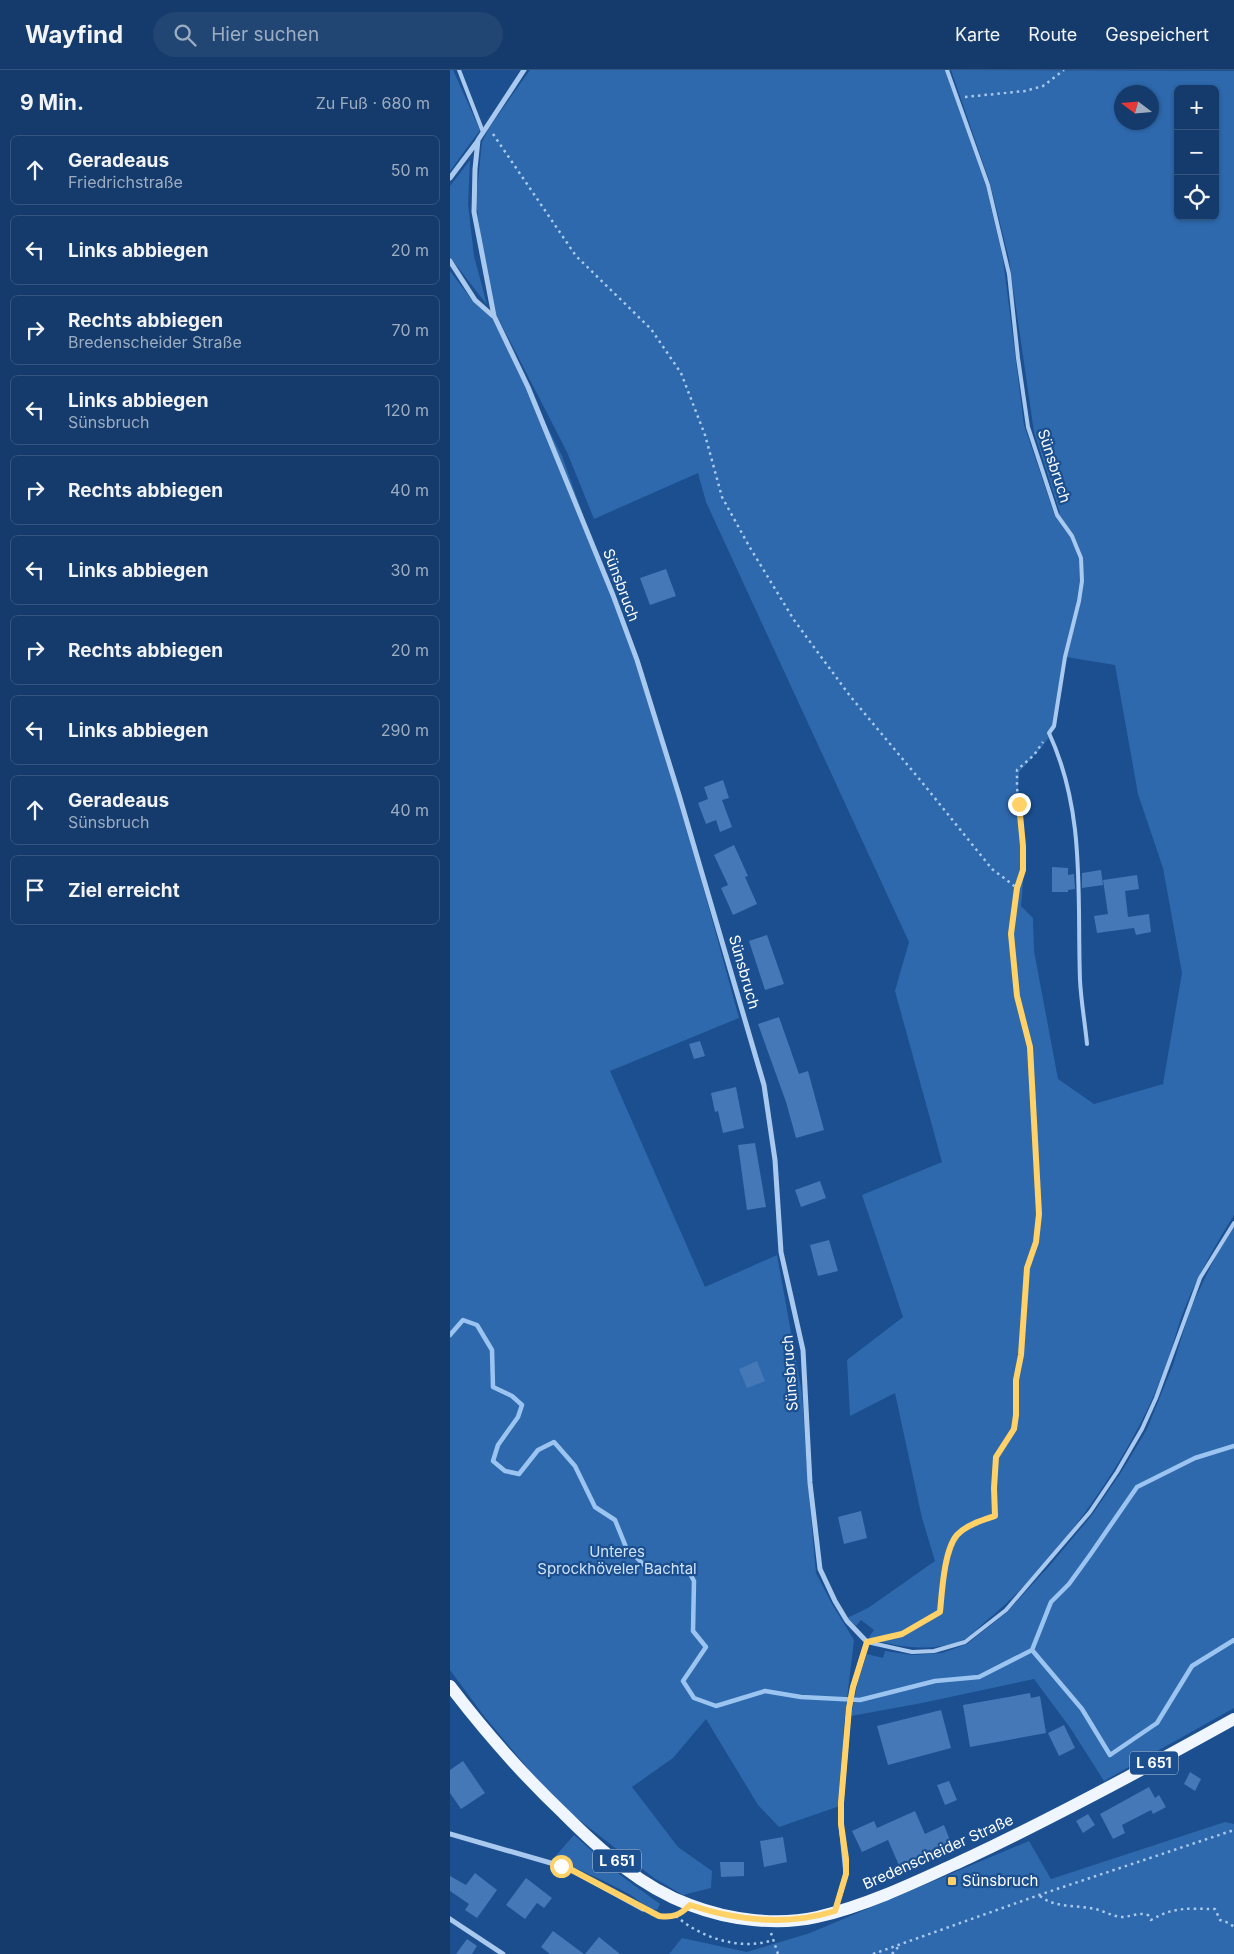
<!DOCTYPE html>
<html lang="de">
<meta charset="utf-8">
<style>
:root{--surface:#143b6b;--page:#214673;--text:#f1f3f6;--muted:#9dadc1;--line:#33557e}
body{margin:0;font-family:Inter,sans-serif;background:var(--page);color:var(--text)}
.controls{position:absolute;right:15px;top:15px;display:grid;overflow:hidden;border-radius:8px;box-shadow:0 1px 4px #0004}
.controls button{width:45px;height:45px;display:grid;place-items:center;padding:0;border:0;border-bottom:1px solid var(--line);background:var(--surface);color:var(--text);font:25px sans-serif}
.compass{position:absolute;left:664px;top:15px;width:45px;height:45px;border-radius:50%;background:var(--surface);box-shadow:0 1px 4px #0004;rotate:286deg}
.stop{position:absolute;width:15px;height:15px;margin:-11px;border:4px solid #ffd166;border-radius:50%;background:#fff}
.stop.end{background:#ffd166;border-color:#fff;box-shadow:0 1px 5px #0008}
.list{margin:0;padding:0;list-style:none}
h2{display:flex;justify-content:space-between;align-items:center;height:65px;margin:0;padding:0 20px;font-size:21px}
h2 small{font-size:16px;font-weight:400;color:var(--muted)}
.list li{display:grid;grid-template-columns:32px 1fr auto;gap:15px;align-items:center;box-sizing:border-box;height:70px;margin:0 10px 10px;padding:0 10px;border:1px solid var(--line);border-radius:8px}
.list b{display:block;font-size:19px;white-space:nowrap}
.list p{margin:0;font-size:16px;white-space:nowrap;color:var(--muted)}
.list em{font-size:16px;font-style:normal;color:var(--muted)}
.icon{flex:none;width:28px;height:28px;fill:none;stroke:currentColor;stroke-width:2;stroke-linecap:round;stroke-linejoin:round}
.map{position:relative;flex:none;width:784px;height:1884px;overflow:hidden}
header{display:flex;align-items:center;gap:30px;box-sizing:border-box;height:70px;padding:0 25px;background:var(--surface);border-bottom:1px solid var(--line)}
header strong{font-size:24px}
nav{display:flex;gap:28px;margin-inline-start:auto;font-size:18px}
.search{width:350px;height:45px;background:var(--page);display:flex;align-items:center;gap:12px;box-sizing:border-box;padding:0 18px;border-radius:28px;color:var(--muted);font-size:19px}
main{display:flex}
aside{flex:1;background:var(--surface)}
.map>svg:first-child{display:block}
.green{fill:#2e69ad;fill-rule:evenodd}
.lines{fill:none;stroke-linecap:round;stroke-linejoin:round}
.stream{stroke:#9cc4f0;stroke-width:4.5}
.building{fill:#4478b7}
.path{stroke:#a9c9ee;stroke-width:2.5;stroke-dasharray:2.5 4;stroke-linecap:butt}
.lane{stroke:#a9c9ee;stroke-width:4}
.street{stroke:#a9c9ee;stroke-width:5}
.primary{stroke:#f0f6ff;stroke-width:12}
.route{stroke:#ffd166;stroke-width:6}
.poi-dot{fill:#ffd166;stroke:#1b4f8f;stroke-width:2}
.labels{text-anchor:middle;stroke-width:4.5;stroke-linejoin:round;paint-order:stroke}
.shield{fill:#1b4f8f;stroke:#bbcadd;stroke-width:1}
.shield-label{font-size:14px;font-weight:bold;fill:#fff}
.street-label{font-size:15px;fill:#fff;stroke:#1b4f8f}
.park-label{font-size:15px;fill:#cfe3fa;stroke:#1b4f8f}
.poi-label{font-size:15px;fill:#fff;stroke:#1b4f8f;text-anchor:start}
</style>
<header>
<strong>Wayfind</strong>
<div class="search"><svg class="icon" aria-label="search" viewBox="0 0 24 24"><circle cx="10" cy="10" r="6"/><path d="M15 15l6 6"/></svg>Hier suchen</div>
<nav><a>Karte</a><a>Route</a><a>Gespeichert</a></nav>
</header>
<main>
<aside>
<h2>9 Min.<small>Zu Fuß · 680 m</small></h2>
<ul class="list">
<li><svg class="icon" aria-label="ahead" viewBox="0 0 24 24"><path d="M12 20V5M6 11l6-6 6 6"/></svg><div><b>Geradeaus</b><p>Friedrichstraße</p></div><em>50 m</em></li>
<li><svg class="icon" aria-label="left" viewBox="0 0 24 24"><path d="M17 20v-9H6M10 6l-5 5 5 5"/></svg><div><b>Links abbiegen</b></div><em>20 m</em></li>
<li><svg class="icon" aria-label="right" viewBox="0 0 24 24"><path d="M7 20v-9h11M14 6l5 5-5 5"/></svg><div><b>Rechts abbiegen</b><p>Bredenscheider Straße</p></div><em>70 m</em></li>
<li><svg class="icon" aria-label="left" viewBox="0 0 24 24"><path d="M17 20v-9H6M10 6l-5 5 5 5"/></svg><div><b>Links abbiegen</b><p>Sünsbruch</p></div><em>120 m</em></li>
<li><svg class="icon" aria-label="right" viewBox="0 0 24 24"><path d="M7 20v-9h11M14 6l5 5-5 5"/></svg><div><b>Rechts abbiegen</b></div><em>40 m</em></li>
<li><svg class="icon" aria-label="left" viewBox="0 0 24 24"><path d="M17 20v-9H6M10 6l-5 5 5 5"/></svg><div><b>Links abbiegen</b></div><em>30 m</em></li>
<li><svg class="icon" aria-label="right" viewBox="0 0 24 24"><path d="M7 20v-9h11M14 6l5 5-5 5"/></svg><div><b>Rechts abbiegen</b></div><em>20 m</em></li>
<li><svg class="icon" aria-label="left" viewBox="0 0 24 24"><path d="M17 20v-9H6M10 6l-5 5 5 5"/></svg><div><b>Links abbiegen</b></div><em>290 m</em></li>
<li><svg class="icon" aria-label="ahead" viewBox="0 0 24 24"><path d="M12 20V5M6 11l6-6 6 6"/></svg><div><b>Geradeaus</b><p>Sünsbruch</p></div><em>40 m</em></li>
<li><svg class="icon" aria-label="arrive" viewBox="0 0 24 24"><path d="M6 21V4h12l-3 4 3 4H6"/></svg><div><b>Ziel erreicht</b></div></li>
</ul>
</aside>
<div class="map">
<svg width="784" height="1884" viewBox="0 0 784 1884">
<rect width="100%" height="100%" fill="#1b4f8f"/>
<path class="green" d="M 0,0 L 3,0 L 30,60 L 0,101 Z
M 80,0 L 495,0 L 536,116 L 553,189 L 574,355 L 605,446 L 610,443 L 584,362 L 559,189 L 540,113 L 501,0 L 784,1 L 784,1145 C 766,1174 749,1203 736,1235 C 728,1253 724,1274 717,1292 C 709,1314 699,1338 688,1358 C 654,1423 593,1505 536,1551 C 529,1557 521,1566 513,1570 C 484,1582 453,1578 424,1570 L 419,1567 L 424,1560 L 411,1550 L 406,1556 L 397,1548 L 418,1538 L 485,1491 L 472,1448 L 445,1323 L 400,1346 L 397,1290 L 453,1247 L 412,1125 L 492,1092 L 445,921 L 459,872 L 256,432 L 248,403 L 144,449 L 117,382 L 46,244 L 33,184 L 26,131 L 32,72 L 39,58 ZM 728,19 L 765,19 L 765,146 L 728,146 ZM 672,22 L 702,22 L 702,52 L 672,52 ZM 616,587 L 665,595 L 688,724 L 713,798 L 732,903 L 713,1014 L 644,1034 L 608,1009 L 584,881 L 583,848 L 571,836 L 576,778 L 568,718 L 569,702 L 592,677 L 606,657 Z
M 20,90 L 18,134 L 24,186 L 37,235 L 0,187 L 0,116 Z
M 0,201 L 22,230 L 42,248 L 112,386 L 185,591 L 237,758 L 289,948 L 160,1001 L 255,1217 L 327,1185 L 352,1323 L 358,1414 L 366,1503 L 382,1534 L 404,1570 L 394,1654 L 390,1736 L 329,1757 L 308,1735 L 256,1649 L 223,1688 L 182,1717 L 228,1777 L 262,1801 L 261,1818 L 233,1825 L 204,1808 L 106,1732 L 34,1646 L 0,1600 Z
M 784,1156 L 784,1638 L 654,1711 L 621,1659 L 584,1609 L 472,1633 L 401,1646 L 408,1611 L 417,1584 L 433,1588 L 435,1581 L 462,1585 L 492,1583 L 517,1574 L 557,1542 L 601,1494 L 642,1445 L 672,1401 L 697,1359 L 723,1295 L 741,1237 L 769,1179 Z
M 775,1752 L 784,1754 L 784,1884 L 219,1884 L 232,1868 L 297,1882 L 360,1863 L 579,1771 L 601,1809 Z
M 124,1765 L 166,1802 L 210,1834 L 207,1840 C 195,1838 187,1828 177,1823 C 153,1810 128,1798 102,1790 Z"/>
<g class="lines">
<path class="stream" d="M 0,1265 L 13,1250 L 27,1255 L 42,1280 L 43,1317 L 62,1326 L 72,1335 L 68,1347 L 48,1375 L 43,1391 L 55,1401 L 69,1404 L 88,1380 L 104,1372 L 125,1396 L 145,1437 L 165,1450 L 176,1477 L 195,1496 L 213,1500 L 239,1502 L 244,1511 L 243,1561 L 256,1577 L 233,1611 L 244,1628 L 266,1636 L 315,1621 L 351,1627 L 410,1630 L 485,1611 L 529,1607 L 582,1580 L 601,1532 L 619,1514 L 640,1485 L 687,1417 L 745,1388 L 784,1376
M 582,1580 L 632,1639 L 660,1685 L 707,1653 L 742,1596 L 784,1570"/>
</g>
<path class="building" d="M 216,499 L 226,526 L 200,535 L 190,508 Z
M 273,710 L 279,728 L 272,730 L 282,757 L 270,762 L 266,750 L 256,754 L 248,733 L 258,729 L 254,717 Z
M 284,775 L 298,806 L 295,807 L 307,834 L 283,845 L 271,818 L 278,815 L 264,785 Z
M 602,797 L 618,798 L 618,805 L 624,804 L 625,819 L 618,820 L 618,822 L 602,822 Z
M 651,800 L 653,815 L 632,818 L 632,803 Z
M 687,805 L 689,819 L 675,821 L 678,847 L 699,844 L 701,862 L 686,865 L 684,858 L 647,863 L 644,846 L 658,844 L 653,810 Z
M 317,865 L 334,914 L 315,920 L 299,871 Z
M 329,947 L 349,1004 L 358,1001 L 374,1060 L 346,1068 L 336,1032 L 308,954 Z
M 250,971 L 255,986 L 244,989 L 239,974 Z
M 286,1017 L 294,1058 L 273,1063 L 268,1041 L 265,1042 L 261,1023 Z
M 305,1073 L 316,1137 L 297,1140 L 288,1075 Z
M 370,1111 L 376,1128 L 351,1137 L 345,1120 Z
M 379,1170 L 388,1201 L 368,1206 L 360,1175 Z
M 307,1291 L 315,1311 L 297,1318 L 289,1299 Z
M 411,1441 L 417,1468 L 394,1474 L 388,1447 Z
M 580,1623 L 581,1628 L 590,1626 L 596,1663 L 520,1677 L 513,1635 Z
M 491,1640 L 501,1678 L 438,1695 L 427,1656 Z
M 614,1655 L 625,1678 L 609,1686 L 598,1663 Z
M 13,1691 L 35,1723 L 11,1739 L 0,1723 L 0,1700 Z
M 740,1702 L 751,1709 L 745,1721 L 734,1714 Z
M 499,1711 L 507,1730 L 495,1735 L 487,1715 Z
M 699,1717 L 705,1728 L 709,1725 L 716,1737 L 703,1744 L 701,1740 L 672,1755 L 675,1763 L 663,1769 L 650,1744 Z
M 465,1741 L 475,1764 L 494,1755 L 503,1778 L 451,1800 L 438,1770 L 412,1782 L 402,1761 L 424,1751 L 427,1758 Z
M 638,1744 L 645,1755 L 633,1763 L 626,1751 Z
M 333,1767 L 337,1792 L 314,1797 L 310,1771 Z
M 270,1792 L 294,1792 L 294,1806 L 271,1807 Z
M 25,1803 L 47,1820 L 27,1848 L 15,1840 L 19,1834 L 0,1821 L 0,1806 L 16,1815 Z
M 76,1808 L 102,1828 L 94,1838 L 87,1833 L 75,1849 L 56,1835 Z
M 103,1861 L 134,1884 L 100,1884 L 91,1877 Z
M 149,1867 L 170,1884 L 135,1884 Z
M 17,1869 L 27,1876 L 22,1884 L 6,1884 Z"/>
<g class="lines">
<path class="path" d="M 515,27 L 575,21 L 593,16 L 614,0
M 43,64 L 126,186 L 201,259 L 231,303 L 255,365 L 272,427 L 299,476 L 344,550 L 400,626 L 471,711 L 542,799 L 567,818
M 438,1567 L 452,1564 L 490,1542 C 492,1522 494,1480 507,1465 C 516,1455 533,1450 545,1445 L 544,1418 L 546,1387 L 564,1359 L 566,1345 L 566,1310 L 571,1285 L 577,1198 L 586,1172 L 589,1143 L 580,977 L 567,926 L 561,864 L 567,818 L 571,807 L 573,792 L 571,751 L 567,718 L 567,700 L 584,685 L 593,672
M 590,1826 C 604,1838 627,1835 645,1839 C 654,1841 662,1846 671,1847 C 681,1847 688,1842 698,1845 L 701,1850 C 725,1836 738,1839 765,1839 L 770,1850 L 779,1853 L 784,1857
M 201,1844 L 219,1848 L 225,1846
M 226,1846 C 251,1868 291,1881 323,1870
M 321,1863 L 328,1884
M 423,1884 L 589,1825 L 784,1760
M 442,1884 L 450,1875"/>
<path class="lane" d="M 9,0 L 33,62
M 497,0 L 538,115 L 559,204 L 568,288 L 578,357 L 607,445 L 622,466 L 631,488 L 632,511 L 629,531 L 615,587 L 604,656 L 599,663 C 636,743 627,825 630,910 C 631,931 635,953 637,974
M 417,1572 L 462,1582 L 484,1581 L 515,1572 L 556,1540 L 640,1442 L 667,1402 L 692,1359 L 706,1328 L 750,1208 L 784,1153"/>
<path class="street" d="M 74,0 L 28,70 L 25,99 L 24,142 L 44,246 L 78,317 L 163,525 L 187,590 L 229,725 L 314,1015 L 325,1090 L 331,1182 L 353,1280 L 360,1413 L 370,1499 L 385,1531 L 397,1551 L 417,1572 L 403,1617 L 399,1638 L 391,1733 L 391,1754 L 396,1804 L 385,1841
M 0,108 L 27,72
M 0,191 L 25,230 L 43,246
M 0,1764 L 118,1798 L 193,1839
M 0,1849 L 53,1884"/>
<path class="primary" d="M 0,1616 C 35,1662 72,1704 114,1744 C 150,1780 191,1817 240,1835 C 279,1850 327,1856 367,1847 C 419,1835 470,1810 518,1788 C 609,1745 696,1698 784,1649"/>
</g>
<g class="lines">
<path class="route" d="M 111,1796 L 118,1798 L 209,1846 C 223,1848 230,1845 240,1835 C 288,1851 337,1856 385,1841 L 396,1804 L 396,1789 L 391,1754 L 391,1733 L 399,1638 L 403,1617 L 417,1572 L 452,1564 L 490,1542 C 492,1522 494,1480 507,1465 C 516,1455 533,1450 545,1446 L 544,1418 L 546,1387 L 564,1359 L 566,1345 L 566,1310 L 571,1285 L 577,1198 L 586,1172 L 589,1144 L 580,977 L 567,926 L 561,864 L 567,818 L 573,800 L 573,776 L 569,734"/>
</g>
<rect class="poi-dot" x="497" y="1806" width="10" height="10" rx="2.5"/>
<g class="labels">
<g class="shield">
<rect x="680" y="1681.5" width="48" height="23" rx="4"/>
<rect x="143" y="1779.5" width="48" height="23" rx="4"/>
</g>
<g class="shield-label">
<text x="704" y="1698">L 651</text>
<text x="167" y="1796">L 651</text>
</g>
<g class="street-label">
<text transform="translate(604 396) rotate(72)" y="5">Sünsbruch</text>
<text transform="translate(171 515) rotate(69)" y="5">Sünsbruch</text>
<text transform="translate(294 902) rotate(74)" y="5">Sünsbruch</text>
<text transform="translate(340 1303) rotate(-94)" y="5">Sünsbruch</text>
<text transform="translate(488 1782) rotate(-24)" y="5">Bredenscheider Straße</text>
</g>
<g class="park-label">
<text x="167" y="1487">Unteres<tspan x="167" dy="17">Sprockhöveler Bachtal</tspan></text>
</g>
<g class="poi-label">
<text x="512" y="1816">Sünsbruch</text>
</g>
</g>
</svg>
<div class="controls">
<button>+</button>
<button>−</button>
<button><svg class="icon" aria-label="locate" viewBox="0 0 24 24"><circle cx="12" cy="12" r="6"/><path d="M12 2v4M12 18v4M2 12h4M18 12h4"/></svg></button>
</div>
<svg class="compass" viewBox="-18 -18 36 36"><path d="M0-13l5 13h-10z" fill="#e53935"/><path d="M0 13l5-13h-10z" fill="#9dadc1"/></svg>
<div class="stop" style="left:111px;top:1796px"></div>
<div class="stop end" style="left:569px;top:734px"></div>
</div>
</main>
